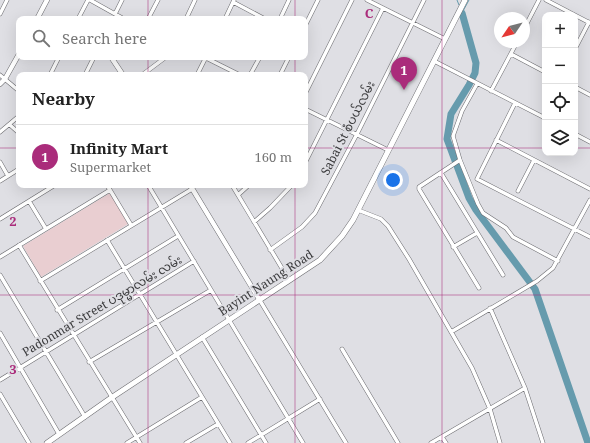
<!DOCTYPE html>
<meta charset="utf-8">
<style>
:root{--surface:#fff;--page:#f6f6f6;--text:#222;--muted:#767676;--line:#e0e0e0;--accent:#aa2c7b}
body{margin:0;font-family:"Noto Serif","Noto Sans Myanmar",serif;background:var(--page);color:var(--text)}
.controls{position:absolute;right:12px;top:12px;display:grid;overflow:hidden;border-radius:8px;box-shadow:0 4px 16px #0002}
.controls button{width:36px;height:36px;display:grid;place-items:center;padding:0;border:0;border-bottom:1px solid var(--line);background:var(--surface);color:var(--text);font:20px sans-serif}
.compass{position:absolute;left:494px;top:12px;width:36px;height:36px;border-radius:50%;background:var(--surface);box-shadow:0 4px 16px #0002;rotate:235deg}
.you{position:absolute;left:393px;top:180px;width:14px;height:14px;margin:-10px;border:3px solid #fff;border-radius:50%;background:#1a73e8;box-shadow:0 0 0 6px #1a73e833}
.badge{display:grid;place-items:center;width:26px;height:26px;border-radius:50%;background:var(--accent);color:#fff;font-size:13px;font-weight:700}
.pin{position:absolute;translate:-50% -33px;filter:drop-shadow(0 1px 2px #0008)}
.pin::after{content:'';position:absolute;top:21px;width:14px;height:12px;background:inherit;clip-path:polygon(0 0,100% 0,50% 100%)}
.list{margin:0;padding:0;list-style:none}
h2{display:flex;justify-content:space-between;align-items:center;height:52px;margin:0;padding:0 16px;font-size:17px}
h2 small{font-size:13px;font-weight:400;color:var(--muted)}
.list li{display:grid;grid-template-columns:26px 1fr auto;gap:12px;align-items:center;box-sizing:border-box;height:64px;padding:0 16px;border-top:1px solid var(--line)}
.list b{display:block;font-size:15px;white-space:nowrap}
.list p{margin:0;font-size:13px;white-space:nowrap;color:var(--muted)}
.list em{font-size:13px;font-style:normal;color:var(--muted)}
.icon{flex:none;width:22px;height:22px;fill:none;stroke:currentColor;stroke-width:2;stroke-linecap:round;stroke-linejoin:round}
.map{position:relative;flex:none;width:590px;height:443px;overflow:hidden}
.search{position:absolute;background:var(--surface);box-shadow:0 4px 16px #0002;left:16px;top:16px;width:292px;height:44px;display:flex;align-items:center;gap:10px;box-sizing:border-box;padding:0 14px;border-radius:8px;color:var(--muted);font-size:15px}
.panel{position:absolute;background:var(--surface);box-shadow:0 4px 16px #0002;left:16px;top:72px;width:292px;height:116px;border-radius:8px}
.map>svg:first-child{display:block}
.education{fill:#e9ced1}
.lines{fill:none;stroke-linecap:round;stroke-linejoin:round}
.stream{stroke:#669bad;stroke-width:1}
.river{stroke:#669bad;stroke-width:7}
.minor-casing{stroke:#6b6b6f;stroke-width:4.5}
.tertiary-casing{stroke:#6b6b6f;stroke-width:5.5}
.secondary-casing{stroke:#6b6b6f;stroke-width:6}
.minor{stroke:#fff;stroke-width:3.5}
.tertiary{stroke:#fff;stroke-width:4.5}
.secondary{stroke:#fff;stroke-width:5}
.grid{fill:none;stroke:#aa2c7b;stroke-width:1;stroke-opacity:0.55}
.labels{text-anchor:middle;stroke-width:4;stroke-linejoin:round;paint-order:stroke}
.street-label{font-size:12px;fill:#3c3c3e;stroke:#dfdfe4}
.grid-label{font-size:13px;text-anchor:middle;font-weight:bold;fill:#aa2c7b;stroke:#dfdfe4;stroke-width:4;stroke-linejoin:round;paint-order:stroke}
</style>
<div class="map">
<svg width="590" height="443" viewBox="0 0 590 443">
<rect width="100%" height="100%" fill="#dfdfe4"/>
<path class="education" d="M 110,193 L 128,224 L 41,277 L 23,246 Z"/>
<g class="lines">
<path class="stream" d="M 457,0 L 459,5
M 462,13 L 469,0"/>
<path class="river" d="M 462,13 L 476,63 L 475,73 L 469,85 L 451,114 L 447,139 L 469,198 L 476,210 L 535,289 L 588,443"/>
<g class="minor-casing">
<path id="minor" d="M 90,0 L 124,19
M 367,0 L 445,39
M 546,0 L 590,23
M 233,2 L 265,19
M 0,14 L 7,0
M 115,14 L 122,0
M 78,19 L 88,0
M 148,19 L 158,0
M 186,19 L 195,0
M 225,19 L 234,0
M 280,19 L 289,0
M 305,26 L 318,0
M 524,29 L 539,0
M 575,49 L 589,22
M 511,54 L 545,72
M 204,57 L 240,75
M 434,61 L 545,118
M 0,75 L 19,91
M 50,75 L 59,57
M 85,75 L 94,57
M 142,75 L 166,57
M 197,75 L 206,57
M 250,75 L 260,57
M 280,75 L 289,57
M 477,84 L 462,111 L 453,136 L 460,160 L 478,204 L 483,213 L 506,228 L 513,237 L 558,261
M 575,87 L 590,95
M 491,91 L 517,42
M 305,94 L 352,0
M 515,103 L 477,179 L 590,237
M 305,109 L 388,150
M 10,125 L 19,133
M 0,132 L 19,116
M 575,134 L 590,142
M 496,140 L 590,189
M 460,160 L 419,187 L 419,189 L 479,288
M 0,162 L 8,176
M 305,163 L 383,8
M 441,173 L 503,275
M 0,181 L 19,169
M 107,185 L 131,225
M 148,185 L 303,443
M 232,185 L 289,280
M 518,191 L 534,160
M 238,195 L 249,185
M 29,201 L 46,229
M 358,210 L 381,219 L 388,226 L 409,259 L 472,368 L 490,409 L 500,443
M 0,219 L 55,185
M 254,222 L 270,208 L 292,185
M 107,240 L 230,443
M 19,245 L 140,443
M 453,247 L 477,233
M 270,250 L 302,227 L 315,213 L 357,134 L 424,0
M 0,257 L 110,190
M 0,275 L 85,417
M 40,281 L 192,189
M 259,299 L 346,443
M 490,308 L 525,388 L 543,443
M 57,310 L 178,236
M 451,332 L 537,281 L 553,268 L 590,200
M 0,333 L 59,434
M 202,337 L 266,443
M 342,349 L 398,443
M 89,362 L 211,290
M 0,380 L 194,261
M 0,394 L 29,443
M 442,437 L 446,443
M 127,443 L 202,397
M 186,443 L 218,424
M 248,443 L 320,399
M 431,443 L 525,388"/>
</g>
<g class="tertiary-casing">
<path id="tertiary" d="M 37,19 L 47,0
M 111,57 L 123,75
M 0,84 L 5,79 L 19,54
M 190,185 L 259,299"/>
</g>
<g class="secondary-casing">
<path id="secondary" d="M 47,443 L 111,398 L 320,260 L 342,236 L 353,220 L 465,0"/>
</g>
<use href="#minor" class="minor"/>
<use href="#tertiary" class="tertiary"/>
<use href="#secondary" class="secondary"/>
</g>
<path class="grid" d="M 148,0 L 148,19M 295,0 L 295,19M 442,0 L 442,443M 148,57 L 148,75M 295,57 L 295,75M 0,148 L 19,148M 305,148 L 545,148M 575,148 L 590,148M 148,185 L 148,443M 295,185 L 295,443M 0,295 L 590,295"/>
<g class="labels">
<g class="street-label">
<text transform="translate(348 128) rotate(-63)" y="4">Sabai St စံပယ်လမ်း</text>
<text transform="translate(266 283) rotate(-33)" y="4">Bayint Naung Road</text>
<text transform="translate(102 306) rotate(-31)" y="4">Padonmar Street ပဒုမ္မာလမ်း လမ်း</text>
</g>
</g>
<g class="grid-label">
<text x="369" y="18">C</text>
<text x="13" y="226">2</text>
<text x="13" y="374">3</text>
</g>
</svg>
<div class="controls">
<button>+</button>
<button>−</button>
<button><svg class="icon" aria-label="locate" viewBox="0 0 24 24"><circle cx="12" cy="12" r="6"/><path d="M12 2v4M12 18v4M2 12h4M18 12h4"/></svg></button>
<button><svg class="icon" aria-label="layers" viewBox="0 0 24 24"><path d="M12 4l9 5-9 5-9-5zM3 14l9 5 9-5"/></svg></button>
</div>
<svg class="compass" viewBox="-18 -18 36 36"><path d="M0-13l5 13h-10z" fill="#e53935"/><path d="M0 13l5-13h-10z" fill="#767676"/></svg>
<div class="you"></div>
<div class="pin badge" style="left:404px;top:90px">1</div>
<div class="search"><svg class="icon" aria-label="search" viewBox="0 0 24 24"><circle cx="10" cy="10" r="6"/><path d="M15 15l6 6"/></svg>Search here</div>
<section class="panel">
<h2>Nearby<small></small></h2>
<ul class="list">
<li><span class="badge">1</span><div><b>Infinity Mart</b><p>Supermarket</p></div><em>160 m</em></li>
</ul>
</section>
</div>
